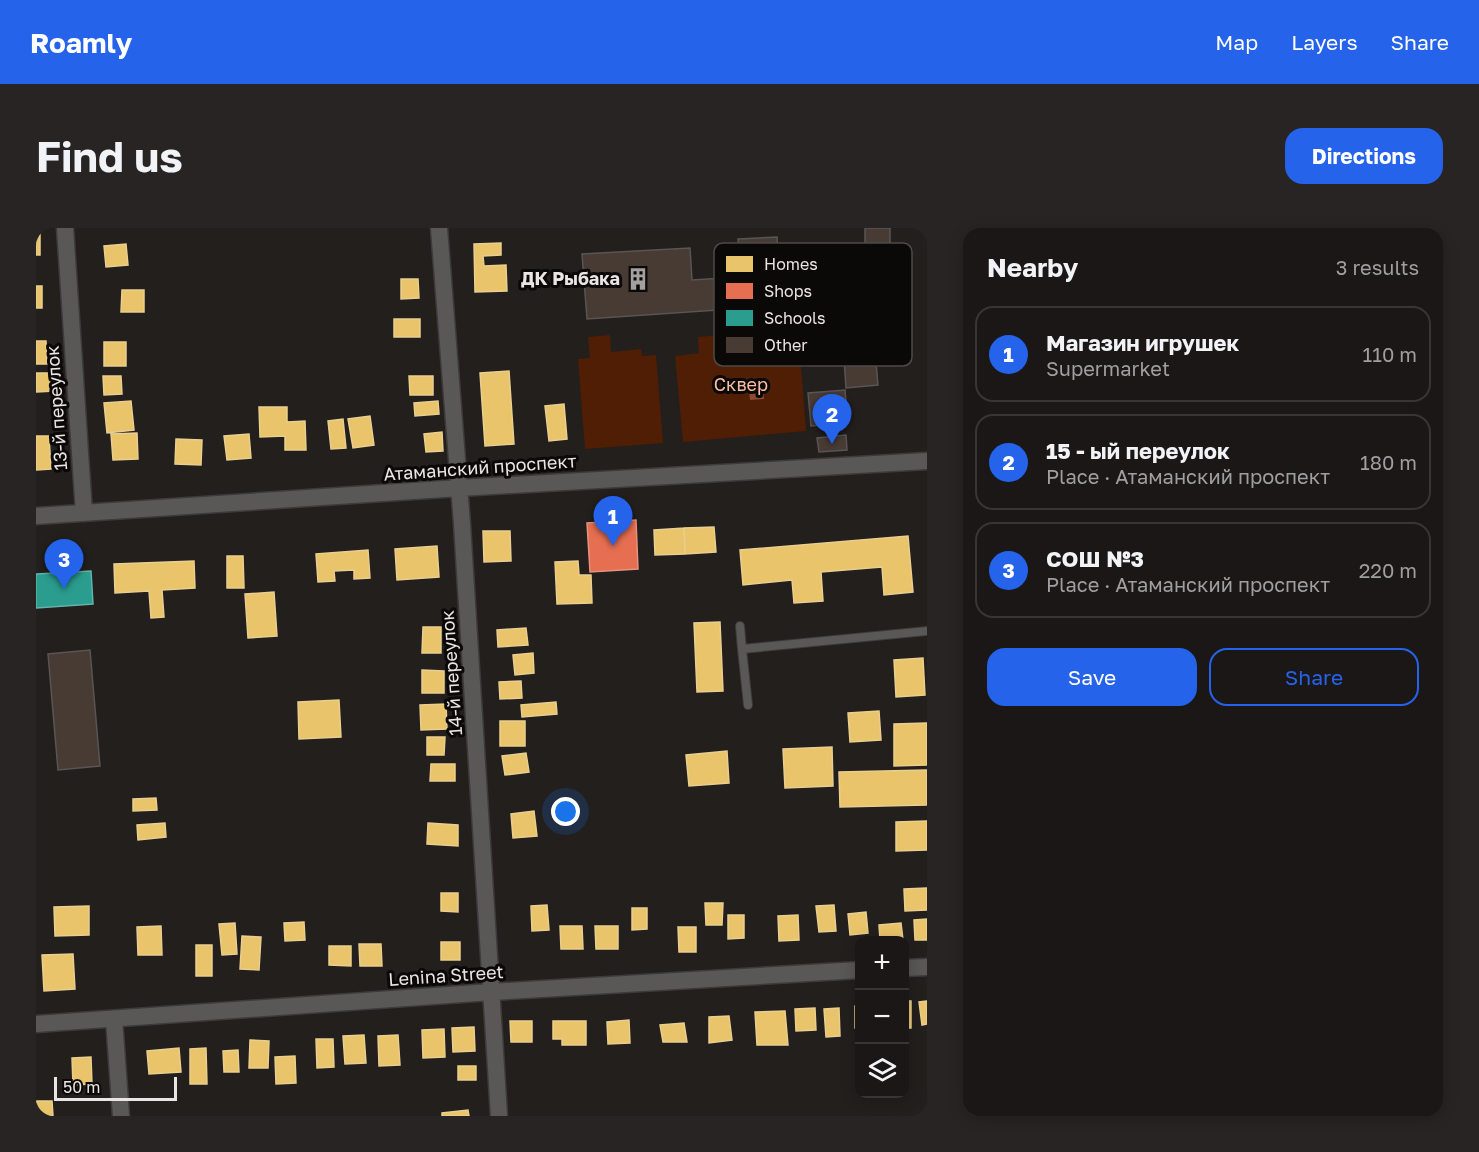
<!DOCTYPE html>
<meta charset="utf-8">
<style>
:root{--surface:#1a1716;--page:#272423;--text:#f1f3f6;--muted:#9f9fa1;--line:#383635;--accent:#2563eb}
body{margin:0;font-family:"Golos Text",sans-serif;background:var(--page);color:var(--text)}
.controls{position:absolute;right:18px;bottom:18px;display:grid;overflow:hidden;border-radius:12px;box-shadow:0 3px 15px #0003}
.controls button{width:54px;height:54px;display:grid;place-items:center;padding:0;border:0;border-bottom:2px solid var(--line);background:var(--surface);color:var(--text);font:30px sans-serif}
.scale{position:absolute;left:18px;bottom:15px;width:123px;box-sizing:border-box;padding-left:6px;border:3px solid #e9e5e4;border-top:0;font-size:16px;line-height:21px;white-space:nowrap;color:#e9e5e4;-webkit-text-stroke:4px #0b0908;paint-order:stroke}
.you{position:absolute;left:530px;top:584px;width:21px;height:21px;margin:-15px;border:4px solid #fff;border-radius:50%;background:#1a73e8;box-shadow:0 0 0 9px #1a73e833}
.badge{display:grid;place-items:center;width:39px;height:39px;border-radius:50%;background:var(--accent);color:#fff;font-size:20px;font-weight:700}
.pin{position:absolute;translate:-50% -50px;filter:drop-shadow(0 2px 3px #0008)}
.pin::after{content:'';position:absolute;top:32px;width:21px;height:18px;background:inherit;clip-path:polygon(0 0,100% 0,50% 100%)}
.list{margin:0;padding:0;list-style:none}
h2{display:flex;justify-content:space-between;align-items:center;height:78px;margin:0;padding:0 24px;font-size:26px}
h2 small{font-size:20px;font-weight:400;color:var(--muted)}
.list li{display:grid;grid-template-columns:39px 1fr auto;gap:18px;align-items:center;box-sizing:border-box;height:96px;margin:0 12px 12px;padding:0 12px;border:2px solid var(--line);border-radius:18px}
.list b{display:block;font-size:22px;white-space:nowrap}
.list p{margin:0;font-size:20px;white-space:nowrap;color:var(--muted)}
.list em{font-size:20px;font-style:normal;color:var(--muted)}
.actions{display:flex;gap:12px;padding:18px 24px}
.actions a{flex:1;padding:14px 0;border:2px solid var(--accent);border-radius:18px;text-align:center;font-size:21px;color:var(--accent)}
.actions .main{background:var(--accent);color:#fff}
.icon{flex:none;width:33px;height:33px;fill:none;stroke:currentColor;stroke-width:2;stroke-linecap:round;stroke-linejoin:round}
.map{position:relative;flex:none;width:891px;height:888px;overflow:hidden;border-radius:18px}
header{display:flex;align-items:center;gap:36px;box-sizing:border-box;height:84px;padding:0 30px;background:var(--accent);color:#fff}
header strong{font-size:28px}
nav{display:flex;gap:33px;margin-inline-start:auto;font-size:21px}
.intro{display:flex;align-items:center;justify-content:space-between;box-sizing:border-box;height:144px;padding:0 36px}
h1{margin:0;font-size:42px}
.button{padding:15px 27px;border-radius:18px;background:var(--accent);color:#fff;font-size:21px;font-weight:700}
main{display:flex;gap:36px;padding:0 36px}
aside{flex:1;background:var(--surface);border-radius:18px;box-shadow:0 3px 15px #0003}
.map>svg:first-child{display:block}
.green{fill:#4f1e04}
.water{fill:#8a4c30}
.homes{fill:#e9c46a;stroke:#e9ce8f;stroke-width:1.5}
.shops{fill:#e76f51;stroke:#e8927d;stroke-width:1.5}
.schools{fill:#2a9d8f;stroke:#63b3a8;stroke-width:1.5}
.building{fill:#483b34;stroke:#585554;stroke-width:1.5}
.lines{fill:none;stroke-linecap:round;stroke-linejoin:round}
.lane-casing{stroke:#3d3b3a;stroke-width:10}
.street-casing{stroke:#3d3b3a;stroke-width:19}
.lane{stroke:#595857;stroke-width:8}
.street{stroke:#595857;stroke-width:16}
.labels{text-anchor:middle;stroke-width:6;stroke-linejoin:round;paint-order:stroke}
.poi-label{font-size:18px;font-weight:bold;fill:#e9e5e4;stroke:#0b0908;text-anchor:end}
.park-label{font-size:18px;fill:#fbbea4;stroke:#0b0908}
.street-label{font-size:18px;fill:#e9e5e4;stroke:#0b0908}
.key{fill:#0b0908;stroke:#4e4b4a;stroke-width:1.5}
.key-label{font-size:16px;fill:#e9e5e4}
</style>
<header>
<strong>Roamly</strong>
<nav><a>Map</a><a>Layers</a><a>Share</a></nav>
</header>
<div class="intro"><h1>Find us</h1><a class="button">Directions</a></div>
<main>
<div class="map">
<svg width="891" height="888" viewBox="0 0 891 888">
<rect width="100%" height="100%" fill="#221f1d"/>
<path class="green" d="M 762,100 L 770,203 L 647,214 L 639,128 L 663,125 L 662,109 Z
M 574,107 L 575,124 L 605,121 L 606,128 L 620,127 L 627,215 L 549,221 L 542,131 L 554,130 L 552,109 Z"/>
<path class="water" d="M 718,150 L 719,161 L 727,160 L 728,171 L 714,172 L 713,162 L 706,162 L 705,152 Z"/>
<path class="homes" d="M 0,1 L 4,1 L 4,27 L 0,27 Z
M 465,15 L 465,27 L 447,28 L 448,38 L 470,37 L 471,63 L 439,64 L 438,16 Z
M 90,16 L 92,37 L 70,39 L 68,18 Z
M 365,51 L 382,51 L 383,70 L 365,71 Z
M 0,58 L 6,58 L 6,80 L 0,80 Z
M 86,62 L 108,62 L 108,84 L 85,84 Z
M 358,91 L 384,91 L 384,109 L 358,109 Z
M 0,113 L 10,113 L 11,136 L 0,136 Z
M 68,114 L 90,114 L 90,138 L 68,138 Z
M 473,143 L 478,216 L 449,218 L 444,145 Z
M 0,145 L 19,145 L 19,163 L 0,164 Z
M 67,148 L 85,148 L 86,166 L 68,167 Z
M 373,148 L 397,148 L 397,167 L 374,167 Z
M 95,173 L 98,202 L 71,205 L 68,175 Z
M 402,173 L 403,186 L 379,188 L 378,175 Z
M 528,176 L 531,211 L 513,213 L 509,178 Z
M 223,179 L 251,179 L 251,194 L 269,193 L 270,222 L 249,222 L 249,208 L 224,209 Z
M 334,188 L 338,217 L 317,220 L 312,191 Z
M 307,191 L 310,220 L 295,221 L 292,193 Z
M 406,204 L 407,223 L 390,224 L 388,206 Z
M 101,205 L 102,231 L 77,232 L 75,206 Z
M 213,206 L 215,230 L 191,232 L 188,208 Z
M 0,208 L 13,208 L 15,241 L 0,242 Z
M 140,211 L 166,212 L 165,237 L 139,236 Z
M 678,299 L 680,324 L 649,326 L 648,300 Z
M 648,300 L 649,326 L 619,327 L 618,302 Z
M 447,303 L 474,303 L 475,333 L 448,334 Z
M 872,308 L 877,364 L 848,367 L 846,339 L 785,344 L 787,373 L 758,375 L 756,352 L 707,357 L 704,322 Z
M 401,318 L 403,349 L 361,352 L 359,321 Z
M 332,322 L 334,350 L 318,351 L 318,342 L 298,343 L 299,353 L 282,354 L 280,326 Z
M 191,328 L 207,328 L 208,360 L 191,360 Z
M 158,333 L 159,360 L 126,362 L 128,389 L 115,390 L 113,363 L 79,365 L 78,336 Z
M 542,333 L 543,347 L 555,347 L 556,375 L 521,376 L 519,334 Z
M 238,364 L 241,408 L 212,410 L 209,366 Z
M 684,394 L 687,463 L 661,464 L 658,395 Z
M 387,399 L 405,399 L 405,425 L 386,425 Z
M 490,400 L 492,417 L 462,419 L 461,402 Z
M 497,425 L 498,445 L 479,447 L 477,427 Z
M 887,430 L 889,467 L 860,469 L 858,432 Z
M 386,442 L 408,443 L 408,465 L 386,465 Z
M 485,453 L 486,470 L 464,471 L 463,454 Z
M 303,472 L 305,509 L 263,511 L 262,474 Z
M 520,474 L 521,486 L 486,489 L 485,477 Z
M 410,476 L 411,501 L 385,502 L 384,477 Z
M 843,483 L 845,512 L 814,514 L 812,485 Z
M 464,493 L 489,493 L 489,518 L 464,518 Z
M 891,495 L 891,537 L 858,538 L 858,496 Z
M 391,509 L 409,509 L 408,527 L 391,527 Z
M 796,519 L 797,558 L 749,560 L 747,521 Z
M 691,523 L 693,555 L 653,558 L 650,527 Z
M 490,525 L 493,544 L 469,547 L 466,528 Z
M 395,536 L 419,536 L 419,553 L 394,553 Z
M 891,542 L 891,577 L 804,579 L 803,544 Z
M 120,570 L 121,582 L 97,583 L 97,571 Z
M 498,583 L 501,608 L 477,610 L 475,586 Z
M 891,593 L 891,622 L 860,623 L 860,594 Z
M 129,595 L 130,609 L 102,612 L 101,597 Z
M 392,595 L 422,597 L 422,618 L 391,616 Z
M 891,660 L 891,682 L 869,683 L 868,661 Z
M 405,665 L 422,665 L 422,684 L 405,683 Z
M 669,675 L 687,675 L 686,697 L 670,697 Z
M 511,677 L 513,702 L 496,703 L 495,678 Z
M 798,677 L 800,703 L 783,704 L 780,678 Z
M 53,678 L 53,707 L 19,708 L 18,679 Z
M 596,680 L 611,680 L 611,701 L 596,702 Z
M 830,684 L 832,705 L 814,707 L 812,686 Z
M 692,687 L 708,687 L 708,710 L 692,711 Z
M 762,687 L 763,712 L 743,713 L 742,688 Z
M 891,691 L 891,712 L 879,712 L 878,692 Z
M 268,694 L 269,712 L 249,713 L 248,695 Z
M 199,695 L 201,726 L 186,727 L 183,696 Z
M 865,695 L 867,712 L 844,712 L 843,697 Z
M 125,698 L 126,727 L 102,727 L 101,699 Z
M 524,698 L 546,698 L 547,721 L 525,721 Z
M 559,698 L 582,698 L 582,721 L 560,721 Z
M 642,699 L 660,699 L 660,724 L 643,724 Z
M 206,708 L 225,709 L 223,742 L 204,741 Z
M 405,714 L 424,714 L 424,732 L 405,732 Z
M 323,716 L 345,716 L 346,738 L 324,738 Z
M 160,717 L 176,717 L 176,748 L 160,748 Z
M 293,718 L 315,718 L 315,738 L 293,737 Z
M 37,726 L 39,761 L 8,763 L 6,727 Z
M 868,773 L 875,773 L 875,800 L 868,800 Z
M 891,773 L 891,796 L 886,797 L 883,774 Z
M 819,778 L 824,778 L 824,800 L 819,800 Z
M 779,780 L 780,802 L 760,803 L 759,781 Z
M 803,780 L 804,808 L 790,809 L 788,781 Z
M 749,783 L 752,817 L 721,817 L 719,784 Z
M 693,788 L 696,812 L 673,815 L 673,789 Z
M 593,792 L 594,815 L 572,816 L 571,794 Z
M 474,793 L 496,793 L 496,814 L 475,814 Z
M 517,793 L 550,793 L 550,817 L 526,817 L 526,811 L 517,811 Z
M 648,795 L 651,814 L 627,814 L 624,797 Z
M 438,799 L 439,823 L 417,824 L 416,800 Z
M 408,801 L 409,829 L 387,830 L 386,802 Z
M 328,807 L 330,835 L 309,836 L 307,808 Z
M 362,807 L 364,837 L 343,838 L 342,808 Z
M 280,811 L 297,811 L 298,839 L 281,840 Z
M 214,812 L 233,813 L 232,840 L 213,840 Z
M 143,820 L 145,844 L 113,846 L 111,823 Z
M 170,820 L 171,856 L 154,856 L 154,821 Z
M 202,822 L 203,844 L 188,844 L 187,823 Z
M 259,828 L 260,855 L 240,856 L 239,829 Z
M 55,829 L 56,856 L 37,857 L 36,830 Z
M 422,838 L 440,838 L 440,852 L 422,852 Z
M 0,873 L 16,873 L 17,888 L 0,888 Z
M 432,882 L 433,888 L 406,888 L 406,885 Z"/>
<path class="shops" d="M 600,292 L 602,341 L 554,344 L 551,295 Z"/>
<path class="schools" d="M 55,343 L 57,376 L 0,380 L 0,346 Z"/>
<path class="building" d="M 829,0 L 854,0 L 854,16 L 829,17 Z
M 741,9 L 746,91 L 712,94 L 711,80 L 551,91 L 546,26 L 654,20 L 656,52 L 704,49 L 702,11 Z
M 838,112 L 842,157 L 810,160 L 807,115 Z
M 809,162 L 812,195 L 775,198 L 772,165 Z
M 810,207 L 811,222 L 783,224 L 781,210 Z
M 54,422 L 64,538 L 22,542 L 12,426 Z"/>
<g class="lines">
<g class="lane-casing">
<path id="lane" d="M 704,398 L 706,421
M 712,477 L 706,421 L 891,403"/>
</g>
<g class="street-casing">
<path id="street" d="M 29,0 L 48,285
M 403,0 L 426,296 L 463,888
M 0,288 L 423,260 L 891,233
M 868,740 L 891,739
M 78,791 L 85,888
M 0,796 L 455,764 L 824,742"/>
</g>
<use href="#lane" class="lane"/>
<use href="#street" class="street"/>
</g>
<defs>
<g id="building-bare" transform="scale(1.8)"><path d="M-4-6H4V6H1V3H-1V6H-4ZM-2.5-4.3h1.7v1.8h-1.7ZM.8-4.3h1.7v1.8H.8ZM-2.5-1h1.7V.8h-1.7ZM.8-1h1.7V.8H.8Z" fill="#a3a09e" stroke="#0b0908" stroke-width="2.5" paint-order="stroke"/></g>
</defs>
<g fill-rule="evenodd">
<use href="#building-bare" x="602" y="51"/>
</g>
<g class="labels">
<g class="poi-label">
<text x="584" y="57">ДК Рыбака</text>
</g>
<g class="park-label">
<text x="705" y="163">Сквер</text>
</g>
<g class="street-label">
<text transform="translate(21 180) rotate(-94)" y="6">13-й переулок</text>
<text transform="translate(444 240) rotate(-4)" y="6">Атаманский проспект</text>
<text transform="translate(416 445) rotate(-94)" y="6">14-й переулок</text>
<text transform="translate(410 748) rotate(-4)" y="6">Lenina Street</text>
</g>
</g>
<rect x="678" y="15" width="198" height="123" rx="9" class="key"/>
<rect x="690" y="28" width="27" height="16" fill="#e9c46a"/>
<rect x="690" y="55" width="27" height="16" fill="#e76f51"/>
<rect x="690" y="82" width="27" height="16" fill="#2a9d8f"/>
<rect x="690" y="109" width="27" height="16" fill="#483b34"/>
<g class="key-label">
<text x="728" y="42">Homes</text>
<text x="728" y="69">Shops</text>
<text x="728" y="96">Schools</text>
<text x="728" y="123">Other</text>
</g>
</svg>
<div class="controls">
<button>+</button>
<button>−</button>
<button><svg class="icon" aria-label="layers" viewBox="0 0 24 24"><path d="M12 4l9 5-9 5-9-5zM3 14l9 5 9-5"/></svg></button>
</div>
<div class="scale">50 m</div>
<div class="you"></div>
<div class="pin badge" style="left:577px;top:318px">1</div>
<div class="pin badge" style="left:796px;top:216px">2</div>
<div class="pin badge" style="left:28px;top:361px">3</div>
</div>
<aside>
<h2>Nearby<small>3 results</small></h2>
<ul class="list">
<li><span class="badge">1</span><div><b>Магазин игрушек</b><p>Supermarket</p></div><em>110 m</em></li>
<li><span class="badge">2</span><div><b>15 - ый переулок</b><p>Place · Атаманский проспект</p></div><em>180 m</em></li>
<li><span class="badge">3</span><div><b>СОШ №3</b><p>Place · Атаманский проспект</p></div><em>220 m</em></li>
</ul>
<div class="actions"><a class="main">Save</a><a>Share</a></div>
</aside>
</main>
